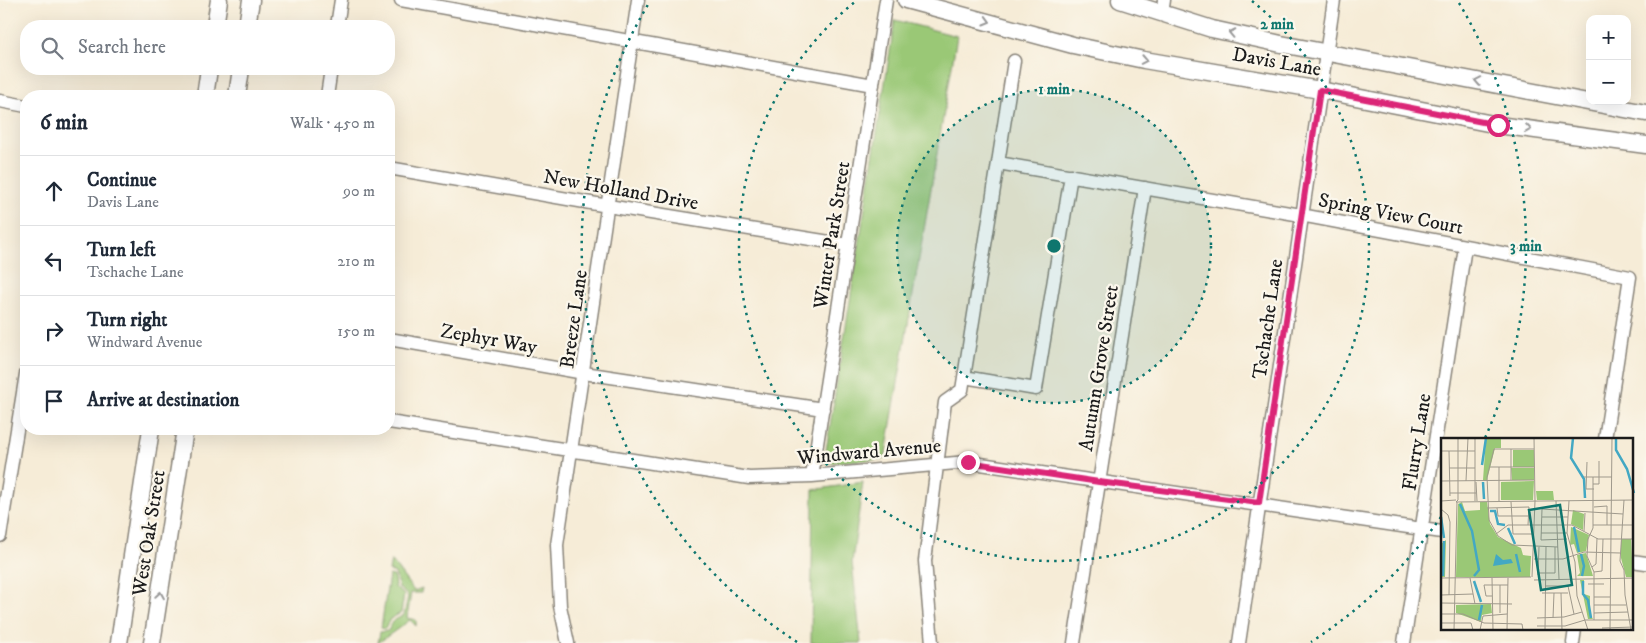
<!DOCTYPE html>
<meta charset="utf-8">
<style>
:root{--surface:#fff;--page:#f2f2f3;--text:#1f2937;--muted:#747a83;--line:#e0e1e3}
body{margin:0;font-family:"IM FELL DW Pica",serif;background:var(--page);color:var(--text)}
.controls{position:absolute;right:15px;top:15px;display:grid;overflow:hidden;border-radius:10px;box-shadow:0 5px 20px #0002}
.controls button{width:45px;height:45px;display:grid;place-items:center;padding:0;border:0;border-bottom:1px solid var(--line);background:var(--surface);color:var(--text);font:25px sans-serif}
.stop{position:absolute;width:15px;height:15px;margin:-11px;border:4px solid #db2777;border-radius:50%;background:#fff}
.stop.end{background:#db2777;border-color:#fff;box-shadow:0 1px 5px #0008}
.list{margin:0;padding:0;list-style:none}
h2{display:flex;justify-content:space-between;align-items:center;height:65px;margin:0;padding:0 20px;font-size:21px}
h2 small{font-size:16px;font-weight:400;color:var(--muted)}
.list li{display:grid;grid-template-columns:32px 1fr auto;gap:15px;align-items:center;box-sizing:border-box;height:70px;padding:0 20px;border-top:1px solid var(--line)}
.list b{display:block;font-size:19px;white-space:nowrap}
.list p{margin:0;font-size:16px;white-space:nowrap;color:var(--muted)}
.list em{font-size:16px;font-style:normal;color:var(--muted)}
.icon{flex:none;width:28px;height:28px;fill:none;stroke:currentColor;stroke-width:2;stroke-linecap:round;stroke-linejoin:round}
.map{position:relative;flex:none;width:1646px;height:643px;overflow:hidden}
.search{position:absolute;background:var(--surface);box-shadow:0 5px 20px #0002;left:20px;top:20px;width:375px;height:55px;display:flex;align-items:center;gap:12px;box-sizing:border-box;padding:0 18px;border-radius:20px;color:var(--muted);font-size:19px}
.panel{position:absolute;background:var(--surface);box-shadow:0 5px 20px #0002;left:20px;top:90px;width:375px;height:345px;border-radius:20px}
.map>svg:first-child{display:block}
.green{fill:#9ac876;stroke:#5b7249}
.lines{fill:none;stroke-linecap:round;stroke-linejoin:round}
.minor-casing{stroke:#89847a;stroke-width:15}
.major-casing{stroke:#89847a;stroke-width:19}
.minor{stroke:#fff;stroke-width:12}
.major{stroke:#fff;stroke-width:16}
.oneway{stroke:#999}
.route{stroke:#db2777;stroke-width:6}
.ring{fill:none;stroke:#0f766e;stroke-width:2.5;stroke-dasharray:2.5 5}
.labels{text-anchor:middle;stroke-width:4.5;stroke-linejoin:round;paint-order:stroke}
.street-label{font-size:20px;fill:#1c1c1c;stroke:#fbf7ec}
.inset-river{fill:none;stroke:#43a8c3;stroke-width:2.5}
.inset-road{fill:none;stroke:#9f998c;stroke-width:1}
.view{fill:#0f766e;fill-opacity:0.15;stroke:#0f766e;stroke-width:2.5}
.inset-edge{fill:none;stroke:#1c1c1c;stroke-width:2.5}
.centre{fill:#0f766e;stroke:#fbf7ec;stroke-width:2.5}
.ring-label{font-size:15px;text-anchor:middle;font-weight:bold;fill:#0f766e;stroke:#fbf7ec;stroke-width:4.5;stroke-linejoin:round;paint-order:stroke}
</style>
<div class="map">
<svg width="1646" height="643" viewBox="0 0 1646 643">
<rect width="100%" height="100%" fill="#fbf7ec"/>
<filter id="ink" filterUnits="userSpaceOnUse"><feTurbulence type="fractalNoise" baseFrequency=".02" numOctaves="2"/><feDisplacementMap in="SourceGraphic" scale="10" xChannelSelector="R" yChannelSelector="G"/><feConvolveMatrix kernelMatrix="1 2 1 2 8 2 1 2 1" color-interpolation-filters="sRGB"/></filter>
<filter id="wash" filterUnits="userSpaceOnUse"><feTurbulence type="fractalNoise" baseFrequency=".0096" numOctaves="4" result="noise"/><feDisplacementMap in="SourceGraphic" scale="20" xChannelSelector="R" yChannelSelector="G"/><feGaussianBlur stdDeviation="1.12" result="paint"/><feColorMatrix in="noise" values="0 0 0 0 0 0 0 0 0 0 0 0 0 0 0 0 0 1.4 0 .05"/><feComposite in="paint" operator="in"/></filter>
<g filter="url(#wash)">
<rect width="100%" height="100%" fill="#f6ecd7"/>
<path class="green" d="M 895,20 L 957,36 L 885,459 L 824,463 Z
M 863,482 L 852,562 L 861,643 L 811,643 L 813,490 Z
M 391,560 L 414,591 L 422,588 L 421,593 L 411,593 L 407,618 L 416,620 L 416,626 L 410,620 L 378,643 L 380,632 L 388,631 L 393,621 L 404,615 L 408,596 L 399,588 L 395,573 L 389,571 Z
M 389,575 L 394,576 L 395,587 L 404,595 L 401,613 L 390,619 L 385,629 L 381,628 Z"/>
</g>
<g filter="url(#ink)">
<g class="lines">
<g class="minor-casing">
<path id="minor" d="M 401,0 L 873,85
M 1162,14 L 1164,0
M 337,26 L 341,0
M 327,96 L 331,69
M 0,101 L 26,106
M 998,163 L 1014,61
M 389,168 L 608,206 L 848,245
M 389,339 L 584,373 L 823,409
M 964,377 L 1036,389 L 1071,175
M 389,422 L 749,478 L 812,476 L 967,462 L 1442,532
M 812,476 L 886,0
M 0,536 L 26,374
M 1632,561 L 1646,563
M 568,643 L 560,606 L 557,545 L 638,0
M 932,643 L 925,561 L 945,402 L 962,390 L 998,163 L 1301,215 L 1630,277 L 1605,439
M 1074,643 L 1145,188
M 1239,643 L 1334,0
M 1404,643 L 1465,247
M 1573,643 L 1575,629"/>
</g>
<g class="major-casing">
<path id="major" d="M 906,0 L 1073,45 L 1144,60 L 1320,90 L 1498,125 L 1646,145
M 1120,0 L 1212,29 L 1281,44 L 1646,113
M 215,26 L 219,0
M 247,26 L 251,0
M 205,96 L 209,69
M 237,96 L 241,69
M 119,643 L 151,429
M 152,643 L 185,429"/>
</g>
<use href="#minor" class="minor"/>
<use href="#major" class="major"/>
</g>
<defs><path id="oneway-chevron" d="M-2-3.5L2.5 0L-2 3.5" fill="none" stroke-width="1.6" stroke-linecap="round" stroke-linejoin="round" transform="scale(1.25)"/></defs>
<g class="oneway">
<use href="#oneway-chevron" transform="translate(987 21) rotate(16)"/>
<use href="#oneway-chevron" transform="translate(1232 33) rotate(-168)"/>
<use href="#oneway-chevron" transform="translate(1144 60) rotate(11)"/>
<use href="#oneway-chevron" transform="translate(1478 81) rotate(-169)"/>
<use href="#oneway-chevron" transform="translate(1528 129) rotate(8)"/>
<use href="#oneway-chevron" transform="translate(160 595) rotate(-81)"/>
</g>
</g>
<g class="lines" filter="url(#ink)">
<path class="route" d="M 968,462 L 1099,482 L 1259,503 L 1320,90 L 1498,125"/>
</g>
<circle cx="1054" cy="246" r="157" fill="#0f766e" fill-opacity=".12"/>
<g class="ring">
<circle cx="1054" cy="246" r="157"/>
<path d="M1252 1A315 315 0 1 1 856 1"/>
<path d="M1441 517A472 472 0 0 1 1311 642M797 642A472 472 0 0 1 649 3M1459 3A472 472 0 0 1 1485 438"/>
</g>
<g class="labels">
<g class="street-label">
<text transform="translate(1277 61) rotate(10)" y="7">Davis Lane</text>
<text transform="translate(621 189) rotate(10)" y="7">New Holland Drive</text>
<text transform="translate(1391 213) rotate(11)" y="7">Spring View Court</text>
<text transform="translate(831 235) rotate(-81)" y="7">Winter Park Street</text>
<text transform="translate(573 319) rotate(-82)" y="7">Breeze Lane</text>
<text transform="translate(1267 319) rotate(-82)" y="7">Tschache Lane</text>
<text transform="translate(489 338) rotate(10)" y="7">Zephyr Way</text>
<text transform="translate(1098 368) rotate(-81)" y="7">Autumn Grove Street</text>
<text transform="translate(1416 442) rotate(-81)" y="7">Flurry Lane</text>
<text transform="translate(869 451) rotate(-5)" y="7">Windward Avenue</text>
<text transform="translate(148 533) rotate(-81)" y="7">West Oak Street</text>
</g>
</g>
<g transform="translate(1441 438)">
<rect width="192" height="192" fill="#f6ecd7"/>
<path d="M 45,0 L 60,0 L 60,10 L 54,10 L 46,42 L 42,42 ZM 72,12 L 93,12 L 93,29 L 72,29 ZM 70,30 L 93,30 L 93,42 L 71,42 ZM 93,43 L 92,62 L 60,62 L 60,44 ZM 95,53 L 112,53 L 113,62 L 96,62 ZM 21,64 L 24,73 L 39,72 L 39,64 L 46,64 L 49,86 L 57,99 L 80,110 L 82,117 L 90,118 L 89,139 L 15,139 L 17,66 ZM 132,72 L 143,76 L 142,92 L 130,86 ZM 130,89 L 148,97 L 145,113 L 136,115 L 133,106 L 129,107 ZM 180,101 L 190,101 L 192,139 L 185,139 L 180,120 ZM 5,102 L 4,139 L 1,139 L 0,106 ZM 145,115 L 152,138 L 136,138 L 139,135 L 136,117 ZM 139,142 L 143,142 L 143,156 L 149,158 L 149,177 L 152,181 L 147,181 ZM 50,166 L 51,175 L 41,177 L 40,184 L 15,175 L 15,167 Z" fill="#9ac876"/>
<path d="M 55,116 L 62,122 L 70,121 L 72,125 L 52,128 Z" fill="#43a8c3"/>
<path class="inset-river" d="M 132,0 L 130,20 L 143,41 L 144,60M 175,0 L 175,12 L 186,31 L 193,55M 41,27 L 45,0M 42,44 L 43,61M 19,66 L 31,93 L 38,132 L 33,138M 49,73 L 54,73 L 57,86 L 64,87M 0,79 L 3,100M 133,89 L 138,114M 67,90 L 74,106M 75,116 L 79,134M 140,116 L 143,128 L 141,138M 2,138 L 3,103M 33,143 L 40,164M 142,143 L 142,156 L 147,162 L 150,180M 38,182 L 41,167"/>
<path class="inset-road" d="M 17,0 L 17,62M 93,0 L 94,63M 70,11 L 70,42M 93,11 L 53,11 L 46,39 L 48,82 L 57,98 L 71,107 L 117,109M 0,13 L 34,13M 8,13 L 9,58M 146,24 L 145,51 L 153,51M 49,29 L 93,29M 58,29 L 58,63M 8,30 L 34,30M 143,39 L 171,39M 152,39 L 152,90 L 147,101 L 146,118 L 153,134 L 153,182M 0,43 L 93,42M 25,43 L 27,0M 35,44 L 36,63M 152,46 L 158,46 L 158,23M 9,55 L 35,55M 17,62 L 15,64 L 193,62M 183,62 L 179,123 L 183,132 L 184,157 L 190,192M 0,63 L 15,62M 34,63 L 34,0M 115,63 L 118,141M 128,63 L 126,95 L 134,124 L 136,158 L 147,192M 70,64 L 72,96 L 92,96M 153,69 L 166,68 L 166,87M 46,70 L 88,69 L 87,87M 56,70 L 57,78 L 87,78M 0,71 L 7,77 L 9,84 L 8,157M 101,79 L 127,79M 152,87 L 192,87M 143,93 L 144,75M 100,95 L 126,95M 55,96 L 67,87 L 131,87 L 157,101 L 193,101M 126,101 L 100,102 L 101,71 L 182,76M 93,121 L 122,121 L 143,114 L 179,115M 151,129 L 155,126 L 156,100M 153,134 L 161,133 L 162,101M 97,135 L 114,135M 114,135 L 114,109M 97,137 L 98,109M 91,139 L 94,63M 0,140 L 90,139M 29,140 L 34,166M 51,140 L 52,192M 93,142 L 193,140M 147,146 L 163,146M 59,147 L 59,175M 105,148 L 127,148 L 133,176M 101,155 L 127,155M 120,155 L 121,192M 0,157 L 32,156M 51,158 L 45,158 L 43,147 L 67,147M 153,159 L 169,159M 0,165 L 71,166M 153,167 L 185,167M 153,175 L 187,174M 0,176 L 22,176 L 43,185 L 81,186 L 82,192M 96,180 L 123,179 L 141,174M 112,180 L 113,155M 0,185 L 30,185 L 32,192M 96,188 L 124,188 L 144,182 L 193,182M 161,190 L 193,189M 13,192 L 16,64M 39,192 L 42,178 L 66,176M 66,192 L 67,140M 104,192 L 105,109M 169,192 L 171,0"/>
<path class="view" d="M 119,67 L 131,147 L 100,152 L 88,72 Z"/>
<rect width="192" height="192" class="inset-edge"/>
</g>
<circle cx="1054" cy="246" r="8" class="centre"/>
<g class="ring-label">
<text x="1277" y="29">2 min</text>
<text x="1054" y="94">1 min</text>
<text x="1526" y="251">3 min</text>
</g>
</svg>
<div class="controls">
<button>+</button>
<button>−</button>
</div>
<div class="stop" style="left:1498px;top:125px"></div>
<div class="stop end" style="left:968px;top:462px"></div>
<div class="search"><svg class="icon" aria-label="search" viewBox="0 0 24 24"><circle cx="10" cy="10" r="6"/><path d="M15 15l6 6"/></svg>Search here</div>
<section class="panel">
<h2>6 min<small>Walk · 450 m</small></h2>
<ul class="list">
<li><svg class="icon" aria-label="ahead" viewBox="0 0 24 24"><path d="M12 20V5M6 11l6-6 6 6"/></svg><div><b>Continue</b><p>Davis Lane</p></div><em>90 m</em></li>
<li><svg class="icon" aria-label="left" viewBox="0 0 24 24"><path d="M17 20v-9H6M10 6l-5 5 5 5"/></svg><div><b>Turn left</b><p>Tschache Lane</p></div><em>210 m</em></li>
<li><svg class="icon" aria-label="right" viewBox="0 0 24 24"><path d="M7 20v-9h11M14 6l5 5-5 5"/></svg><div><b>Turn right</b><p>Windward Avenue</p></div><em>150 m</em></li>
<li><svg class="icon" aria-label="arrive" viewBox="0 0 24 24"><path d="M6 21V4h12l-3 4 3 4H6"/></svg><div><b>Arrive at destination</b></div></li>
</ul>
</section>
</div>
